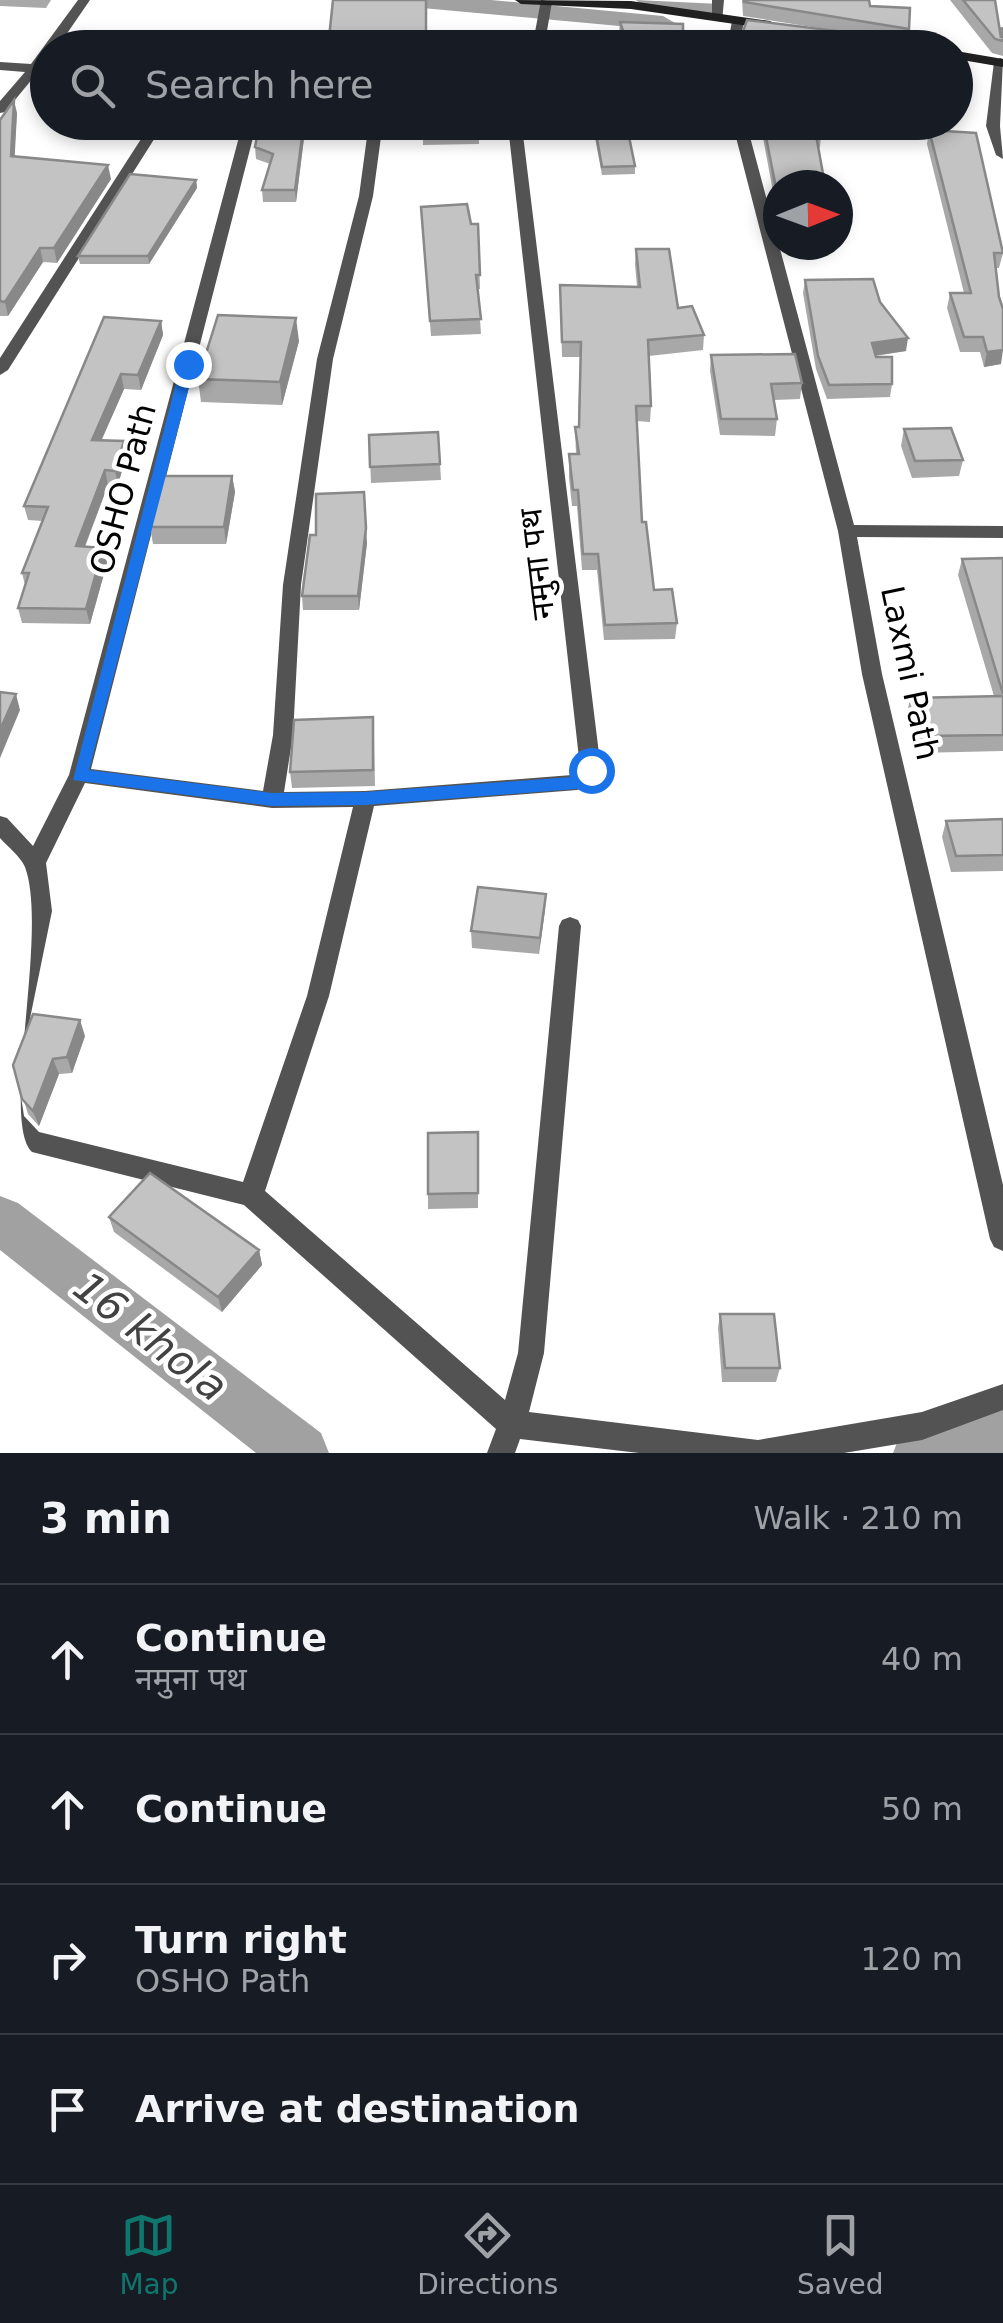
<!DOCTYPE html>
<meta charset="utf-8">
<style>
:root{--surface:#171b24;--page:#242831;--text:#f1f3f6;--muted:#9ea1a6;--line:#363941;--accent:#0f766e}
body{margin:0;font-family:"DejaVu Sans","Noto Sans Devanagari",sans-serif;background:var(--page);color:var(--text)}
.compass{position:absolute;left:763px;top:170px;width:90px;height:90px;border-radius:50%;background:var(--surface);box-shadow:0 5px 15px #0003;rotate:89deg}
.stop{position:absolute;width:30px;height:30px;margin:-22px;border:8px solid #1a73e8;border-radius:50%;background:#fff}
.stop.end{background:#1a73e8;border-color:#fff;box-shadow:0 2px 10px #0008}
.list{margin:0;padding:0;list-style:none}
h2{display:flex;justify-content:space-between;align-items:center;height:130px;margin:0;padding:0 40px;font-size:42px}
h2 small{font-size:32px;font-weight:400;color:var(--muted)}
.list li{display:grid;grid-template-columns:65px 1fr auto;gap:30px;align-items:center;box-sizing:border-box;height:150px;padding:0 40px;border-top:2px solid var(--line)}
.list b{display:block;font-size:38px;white-space:nowrap}
.list p{margin:0;font-size:32px;white-space:nowrap;color:var(--muted)}
.list em{font-size:32px;font-style:normal;color:var(--muted)}
.icon{flex:none;width:55px;height:55px;fill:none;stroke:currentColor;stroke-width:2;stroke-linecap:round;stroke-linejoin:round}
.map{position:relative;flex:none;width:1003px;height:1453px;overflow:hidden}
.search{position:absolute;background:var(--surface);box-shadow:0 5px 15px #0003;left:30px;right:30px;top:30px;height:110px;display:flex;align-items:center;gap:25px;box-sizing:border-box;padding:0 35px;border-radius:55px;color:var(--muted);font-size:38px}
.sheet{height:730px;background:var(--surface)}
nav{display:flex;justify-content:space-around;align-items:center;box-sizing:border-box;height:140px;border-top:2px solid var(--line);background:var(--surface);font-size:28px;color:var(--muted)}
nav a{display:grid;justify-items:center;gap:5px}
nav .on{color:var(--accent)}
.map>svg:first-child{display:block}
.lines{fill:none;stroke-linecap:round;stroke-linejoin:round}
.canal{fill:#a1a1a1;fill-rule:evenodd}
.street{fill:#535353;fill-rule:evenodd}
.secondary{fill:#202020;fill-rule:evenodd}
.wall{fill:#a8a8a8}
.shaded-wall{fill:#888}
.building{fill:#c3c3c3;stroke:#888;stroke-width:2.5}
.route{fill:#1a73e8}
.labels{text-anchor:middle;stroke-width:9;stroke-linejoin:round;paint-order:stroke}
.street-label{font-size:32px;fill:#000;stroke:#fff}
.near-water-label{font-size:42px;font-style:italic;fill:#424242;stroke:#fff}
</style>
<div class="map">
<svg width="1003" height="1453" viewBox="0 0 1003 1453">
<rect width="100%" height="100%" fill="#fff"/>
<g class="lines">
<path class="canal" d="M 399,0 L 491,0 L 663,16 L 675,23 L 663,30 L 411,7 Z
M 636,0 L 720,4 L 723,9 C 710,22 649,13 636,0 Z
M 0,1196 L 18,1203 L 321,1433 L 329,1453 L 256,1453 L 0,1250 Z
M 1003,1406 L 1003,1453 L 893,1453 L 901,1433 Z"/>
<path class="street" d="M 78,0 L 90,0 L 57,48 L 48,48 L 48,61 L 44,65 L 48,66 L 48,72 L 38,72 L 5,112 L 0,113 L 0,101 L 25,72 L 0,70 L 0,62 L 31,64 Z
M 541,0 L 552,2 L 544,48 L 532,48 Z
M 712,0 L 724,0 L 722,22 L 712,19 Z
M 738,17 L 744,21 L 739,48 L 727,48 L 732,21 Z
M 1000,58 L 1003,59 L 1000,126 L 1003,159 L 996,155 L 986,126 L 994,62 Z
M 152,122 L 165,122 L 8,370 L 0,375 L 0,358 Z
M 243,122 L 257,122 L 91,769 L 263,791 L 273,735 L 283,585 L 317,359 L 359,196 L 369,122 L 383,122 L 373,196 L 333,359 L 301,585 L 293,735 L 284,792 L 365,791 L 572,775 L 580,767 L 509,135 L 512,122 L 526,122 L 523,135 L 601,770 L 584,787 L 577,790 L 374,806 L 329,996 L 265,1191 L 505,1400 L 518,1353 L 559,926 L 562,920 L 570,917 L 578,920 L 581,926 L 544,1353 L 529,1412 L 758,1440 L 922,1412 L 1003,1384 L 1003,1410 L 922,1440 L 844,1453 L 639,1453 L 520,1439 L 515,1453 L 487,1453 L 496,1429 L 244,1205 L 32,1152 C 0,1121 49,932 25,867 C 21,857 7,846 0,838 L 0,816 L 7,818 L 33,846 L 69,775 ZM 85,783 L 272,808 L 353,807 L 307,996 L 243,1182 L 39,1132 L 24,1116 L 18,1077 L 52,911 L 46,863 Z
M 732,122 L 746,122 L 854,525 L 1003,526 L 1003,538 L 857,537 L 882,674 L 1003,1185 L 1003,1251 L 994,1247 L 990,1239 L 862,674 L 838,531 Z"/>
<path class="secondary" d="M 515,0 L 631,1 L 770,21 L 776,25 L 770,29 L 631,9 L 521,4 Z
M 956,51 L 1003,59 L 1003,67 L 956,59 Z"/>
</g>
<path class="wall" d="M 0,0 L 51,0 L 46,8 L 0,6 Z
M 426,0 L 427,44 L 330,48 L 329,38 Z
M 742,0 L 869,0 L 870,6 L 909,29 L 907,40 L 837,31 L 743,16 Z
M 950,0 L 995,0 L 1000,30 L 1003,28 L 1003,56 L 992,53 Z
M 620,22 L 683,48 L 625,48 L 619,32 Z
M 17,113 L 14,156 L 111,179 L 57,263 L 43,262 L 8,316 L 0,316 L 0,120 Z
M 260,122 L 306,122 L 296,202 L 263,202 L 262,190 L 270,164 L 256,159 L 255,147 Z
M 423,122 L 479,122 L 479,144 L 423,145 Z
M 592,122 L 626,122 L 635,166 L 635,174 L 602,175 Z
M 650,122 L 681,122 L 680,133 L 654,134 Z
M 760,122 L 822,122 L 820,147 L 778,185 L 778,218 Z
M 929,130 L 1003,253 L 999,268 L 995,268 L 1001,364 L 984,367 L 980,352 L 960,352 L 947,308 L 950,293 L 964,293 L 927,144 Z
M 196,180 L 197,188 L 149,264 L 80,264 L 78,256 Z
M 422,221 L 478,224 L 480,289 L 478,289 L 481,334 L 431,336 Z
M 636,249 L 678,308 L 704,335 L 703,350 L 649,356 L 651,406 L 650,422 L 636,421 L 642,522 L 654,590 L 677,623 L 675,639 L 604,640 L 597,570 L 582,570 L 577,506 L 572,506 L 569,478 L 569,454 L 576,454 L 575,427 L 578,427 L 580,357 L 562,357 L 560,285 L 637,287 L 635,264 Z
M 805,280 L 880,302 L 906,351 L 876,356 L 892,384 L 890,397 L 827,399 L 816,369 L 803,293 Z
M 161,321 L 163,335 L 141,390 L 124,389 L 101,441 L 126,456 L 118,485 L 108,485 L 85,547 L 103,548 L 107,563 L 90,624 L 22,623 L 18,608 L 25,585 L 22,573 L 43,521 L 28,520 L 24,506 Z
M 299,341 L 282,405 L 201,402 L 198,379 Z
M 711,355 L 802,383 L 800,399 L 774,400 L 777,419 L 775,436 L 720,435 L 710,371 Z
M 904,429 L 963,460 L 959,476 L 912,478 L 901,446 Z
M 438,432 L 441,480 L 371,483 L 369,435 Z
M 232,476 L 235,492 L 226,544 L 153,544 L 150,527 Z
M 367,543 L 359,610 L 303,610 L 302,596 Z
M 1003,558 L 1003,751 L 916,753 L 907,714 L 910,698 L 994,696 L 958,575 L 962,559 Z
M 374,734 L 375,786 L 292,788 L 290,772 Z
M 1003,819 L 1003,871 L 951,872 L 942,837 L 946,821 Z
M 546,894 L 539,954 L 472,948 L 471,931 Z
M 85,1036 L 72,1073 L 59,1074 L 39,1126 L 28,1114 L 13,1065 Z
M 478,1132 L 478,1208 L 428,1209 L 428,1194 Z
M 109,1217 L 259,1250 L 262,1265 L 222,1312 L 114,1232 Z
M 720,1314 L 780,1368 L 776,1382 L 722,1382 L 718,1328 Z"/>
<path class="shaded-wall" d="M 14,100 L 17,113 L 14,170 L 11,156 Z
M 304,122 L 306,122 L 296,202 L 295,190 Z
M 108,165 L 111,179 L 57,263 L 54,248 Z
M 196,180 L 197,188 L 149,264 L 148,256 Z
M 40,248 L 43,262 L 8,316 L 5,302 Z
M 296,318 L 299,341 L 282,405 L 280,382 Z
M 161,321 L 163,335 L 141,390 L 138,375 Z
M 908,338 L 906,351 L 870,356 L 872,343 Z
M 1003,350 L 1001,364 L 984,367 L 987,352 Z
M 121,374 L 124,389 L 95,455 L 92,440 Z
M 124,441 L 126,456 L 118,485 L 115,471 Z
M 105,470 L 108,485 L 79,561 L 76,546 Z
M 232,476 L 235,492 L 226,544 L 224,527 Z
M 364,492 L 367,543 L 359,610 L 358,596 Z
M 103,548 L 107,563 L 90,624 L 86,609 Z
M 16,694 L 20,710 L 0,758 L 0,730 Z
M 546,894 L 545,910 L 539,954 L 540,938 Z
M 80,1020 L 85,1036 L 72,1073 L 67,1057 Z
M 53,1059 L 59,1074 L 39,1126 L 33,1111 Z
M 259,1250 L 262,1265 L 222,1312 L 218,1297 Z"/>
<path class="building" d="M 333,0 L 426,0 L 426,34 L 329,38 Z
M 744,0 L 869,0 L 870,6 L 910,8 L 909,29 L 744,2 Z
M 963,0 L 995,0 L 1001,38 L 1000,29 L 1003,28 L 1003,41 L 995,39 Z
M 747,20 L 908,40 L 908,48 L 739,48 L 740,40 Z
M 620,22 L 683,24 L 683,48 L 629,48 Z
M 14,100 L 11,156 L 108,165 L 54,248 L 40,248 L 5,302 L 0,301 L 0,120 Z
M 260,122 L 304,122 L 295,190 L 262,190 L 273,154 L 255,147 Z
M 423,122 L 479,122 L 479,129 L 423,130 Z
M 594,122 L 626,122 L 635,166 L 602,167 Z
M 763,122 L 816,122 L 821,135 L 816,135 L 825,185 L 778,185 L 778,198 Z
M 929,130 L 976,133 L 1003,253 L 994,253 L 999,297 L 1003,309 L 1003,350 L 987,352 L 983,337 L 964,337 L 950,293 L 971,293 Z
M 130,174 L 196,180 L 148,256 L 78,256 Z
M 467,204 L 471,224 L 478,224 L 480,275 L 476,275 L 481,319 L 430,321 L 421,207 Z
M 636,249 L 669,249 L 678,308 L 692,306 L 704,335 L 648,340 L 651,406 L 636,406 L 642,522 L 646,522 L 654,590 L 672,589 L 677,623 L 605,625 L 598,554 L 583,554 L 578,490 L 573,490 L 569,454 L 579,454 L 575,427 L 579,427 L 581,342 L 562,342 L 560,285 L 640,287 Z
M 873,279 L 880,302 L 908,338 L 872,343 L 876,357 L 892,357 L 892,384 L 829,385 L 818,356 L 805,280 Z
M 218,315 L 296,318 L 280,382 L 198,379 Z
M 104,317 L 161,321 L 138,375 L 121,374 L 92,440 L 124,441 L 115,471 L 105,470 L 76,546 L 103,548 L 86,609 L 18,608 L 29,573 L 22,573 L 48,507 L 24,506 Z
M 795,354 L 802,383 L 771,384 L 777,419 L 721,419 L 711,355 Z
M 951,428 L 963,460 L 915,461 L 904,429 Z
M 438,432 L 440,464 L 370,467 L 369,435 Z
M 163,476 L 232,476 L 224,527 L 150,527 Z
M 364,492 L 366,528 L 358,596 L 302,596 L 310,535 L 316,535 L 316,494 Z
M 1003,558 L 1003,694 L 962,559 Z
M 0,692 L 16,694 L 0,730 Z
M 1003,696 L 1003,735 L 920,736 L 910,698 Z
M 373,717 L 373,770 L 290,772 L 294,720 Z
M 1003,819 L 1003,855 L 956,856 L 946,821 Z
M 478,887 L 546,894 L 540,938 L 471,931 Z
M 33,1014 L 80,1020 L 67,1057 L 53,1059 L 33,1111 L 22,1099 L 13,1065 Z
M 478,1132 L 478,1193 L 428,1194 L 428,1133 Z
M 150,1173 L 259,1250 L 218,1297 L 109,1217 Z
M 720,1314 L 774,1314 L 780,1368 L 725,1368 Z"/>
<path class="route" d="M 188,360 L 195,364 L 89,770 L 272,793 L 365,792 L 572,777 L 591,764 L 597,766 L 597,775 L 576,789 L 365,805 L 272,806 L 73,780 L 181,364 Z"/>
<g class="labels">
<g class="street-label">
<text transform="translate(123 489) rotate(-75)" y="11">OSHO Path</text>
<text transform="translate(537 564) rotate(-97)" y="11">नमुना पथ</text>
<text transform="translate(910 673) rotate(78)" y="11">Laxmi Path</text>
</g>
<g class="near-water-label">
<text transform="translate(151 1336) rotate(38)" y="15">16 khola</text>
</g>
</g>
</svg>
<svg class="compass" viewBox="-18 -18 36 36"><path d="M0-13l5 13h-10z" fill="#e53935"/><path d="M0 13l5-13h-10z" fill="#9ea1a6"/></svg>
<div class="stop" style="left:591px;top:770px"></div>
<div class="stop end" style="left:188px;top:364px"></div>
<div class="search"><svg class="icon" aria-label="search" viewBox="0 0 24 24"><circle cx="10" cy="10" r="6"/><path d="M15 15l6 6"/></svg>Search here</div>
</div>
<section class="sheet">
<h2>3 min<small>Walk · 210 m</small></h2>
<ul class="list">
<li><svg class="icon" aria-label="ahead" viewBox="0 0 24 24"><path d="M12 20V5M6 11l6-6 6 6"/></svg><div><b>Continue</b><p>नमुना पथ</p></div><em>40 m</em></li>
<li><svg class="icon" aria-label="ahead" viewBox="0 0 24 24"><path d="M12 20V5M6 11l6-6 6 6"/></svg><div><b>Continue</b></div><em>50 m</em></li>
<li><svg class="icon" aria-label="right" viewBox="0 0 24 24"><path d="M7 20v-9h11M14 6l5 5-5 5"/></svg><div><b>Turn right</b><p>OSHO Path</p></div><em>120 m</em></li>
<li><svg class="icon" aria-label="arrive" viewBox="0 0 24 24"><path d="M6 21V4h12l-3 4 3 4H6"/></svg><div><b>Arrive at destination</b></div></li>
</ul>
</section>
<nav>
<a class="on"><svg class="icon" aria-label="map" viewBox="0 0 24 24"><path d="M3 6l6-2 6 2 6-2v14l-6 2-6-2-6 2zM9 4v14M15 6v14"/></svg>Map</a>
<a><svg class="icon" aria-label="directions" viewBox="0 0 24 24"><path d="M12 3l9 9-9 9-9-9zM9 14v-3h6M13 9l2 2-2 2"/></svg>Directions</a>
<a><svg class="icon" aria-label="saved" viewBox="0 0 24 24"><path d="M7 4h10v16l-5-4-5 4z"/></svg>Saved</a>
</nav>
